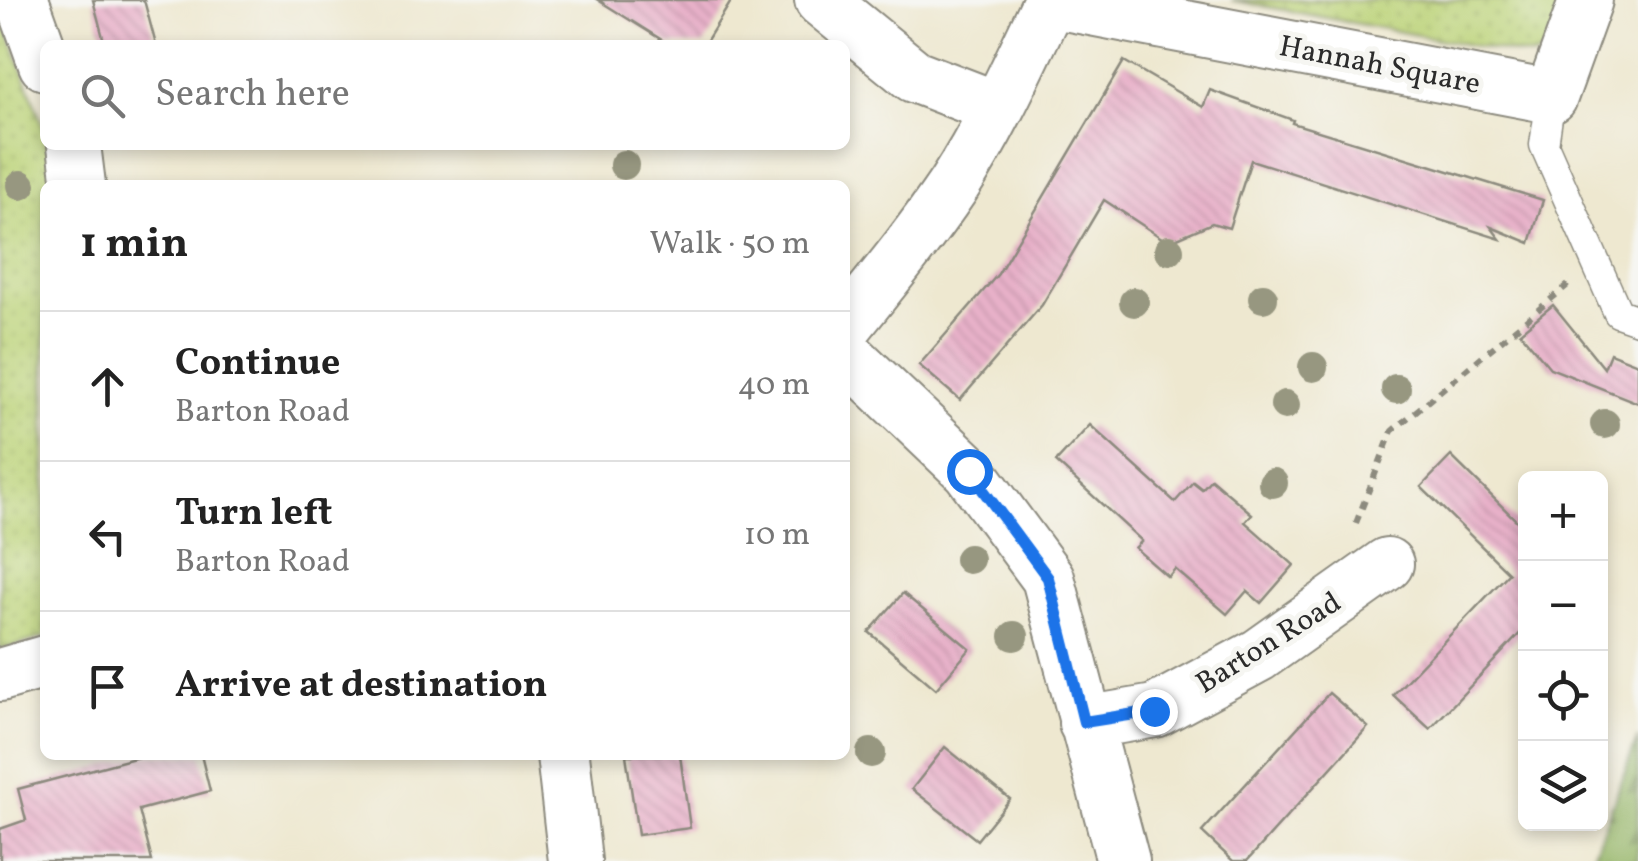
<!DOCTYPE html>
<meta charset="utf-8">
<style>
:root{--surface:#fff;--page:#f2f2f2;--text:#222;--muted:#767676;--line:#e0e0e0}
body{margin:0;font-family:Vollkorn,serif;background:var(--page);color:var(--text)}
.controls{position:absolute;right:30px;bottom:30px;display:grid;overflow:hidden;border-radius:15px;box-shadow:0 5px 15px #0003}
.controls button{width:90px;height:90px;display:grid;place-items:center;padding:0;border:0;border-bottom:2px solid var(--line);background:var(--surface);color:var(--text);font:50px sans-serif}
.stop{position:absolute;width:30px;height:30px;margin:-22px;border:8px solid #1a73e8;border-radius:50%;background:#fff}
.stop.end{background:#1a73e8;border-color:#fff;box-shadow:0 2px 10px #0008}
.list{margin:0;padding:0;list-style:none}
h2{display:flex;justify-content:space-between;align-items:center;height:130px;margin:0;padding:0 40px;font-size:42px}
h2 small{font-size:32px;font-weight:400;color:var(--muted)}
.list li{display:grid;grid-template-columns:65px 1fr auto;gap:30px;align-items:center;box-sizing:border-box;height:150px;padding:0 40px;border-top:2px solid var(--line)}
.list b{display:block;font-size:38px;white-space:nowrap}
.list p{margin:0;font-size:32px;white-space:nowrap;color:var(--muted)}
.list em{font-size:32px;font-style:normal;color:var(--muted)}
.icon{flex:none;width:55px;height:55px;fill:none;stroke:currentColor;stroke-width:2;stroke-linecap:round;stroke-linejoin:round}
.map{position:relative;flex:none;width:1638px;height:861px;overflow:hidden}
.search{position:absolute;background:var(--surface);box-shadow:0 5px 15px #0003;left:40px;top:40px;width:810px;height:110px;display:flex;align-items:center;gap:25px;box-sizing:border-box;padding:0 35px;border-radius:15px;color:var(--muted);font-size:38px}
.panel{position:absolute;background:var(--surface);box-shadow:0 5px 15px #0003;left:40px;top:180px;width:810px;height:580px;border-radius:15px}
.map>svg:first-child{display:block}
.grass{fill:url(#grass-dots);stroke:#747f52;stroke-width:2.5}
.forest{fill:url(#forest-firs);stroke:#60704a;stroke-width:2.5}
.building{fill:url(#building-back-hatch)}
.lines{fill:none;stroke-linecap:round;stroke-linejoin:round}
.lane-casing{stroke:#8c8a7e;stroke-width:31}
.street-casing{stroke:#8c8a7e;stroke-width:56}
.path{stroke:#8c8a7e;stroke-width:6;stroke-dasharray:8 8;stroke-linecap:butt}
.lane{stroke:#fff;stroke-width:28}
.street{stroke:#fff;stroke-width:52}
.tree{fill:#979780}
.route{stroke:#1a73e8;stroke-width:12}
.labels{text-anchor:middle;stroke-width:10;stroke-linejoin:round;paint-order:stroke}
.street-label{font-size:30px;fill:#2b2b2b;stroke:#f6f6f2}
</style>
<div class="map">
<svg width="1638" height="861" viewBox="0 0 1638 861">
<defs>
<pattern id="grass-dots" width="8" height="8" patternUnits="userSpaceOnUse" patternTransform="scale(2.5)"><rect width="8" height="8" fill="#bcd378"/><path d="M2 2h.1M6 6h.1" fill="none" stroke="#a2b568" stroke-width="1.8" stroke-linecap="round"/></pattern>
<pattern id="forest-firs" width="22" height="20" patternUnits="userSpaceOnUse" patternTransform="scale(2.5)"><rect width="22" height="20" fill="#95b568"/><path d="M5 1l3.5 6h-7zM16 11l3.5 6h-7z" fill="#7a9356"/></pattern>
<pattern id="building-back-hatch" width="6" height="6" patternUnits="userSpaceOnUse" patternTransform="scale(2.5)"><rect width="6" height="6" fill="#e8b1c9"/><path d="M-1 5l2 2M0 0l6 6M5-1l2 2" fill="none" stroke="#c798ad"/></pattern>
</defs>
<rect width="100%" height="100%" fill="#f6f6f2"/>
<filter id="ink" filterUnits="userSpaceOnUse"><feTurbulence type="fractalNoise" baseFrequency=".01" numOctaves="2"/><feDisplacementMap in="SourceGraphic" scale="20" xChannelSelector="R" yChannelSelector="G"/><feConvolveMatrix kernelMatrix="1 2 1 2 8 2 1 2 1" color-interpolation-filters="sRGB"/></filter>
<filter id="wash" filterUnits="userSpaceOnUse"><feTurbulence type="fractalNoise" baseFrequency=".0048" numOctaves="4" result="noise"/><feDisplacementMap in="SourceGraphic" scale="40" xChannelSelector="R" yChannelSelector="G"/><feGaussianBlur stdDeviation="2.25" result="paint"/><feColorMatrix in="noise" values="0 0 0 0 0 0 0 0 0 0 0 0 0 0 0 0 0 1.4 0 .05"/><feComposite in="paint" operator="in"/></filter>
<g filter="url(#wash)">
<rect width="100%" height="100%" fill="#eee8d0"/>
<path class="grass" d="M 1231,0 L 1577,0 L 1553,48 L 1534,57 Z
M 0,16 L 5,23 L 45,131 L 45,145 L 50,145 L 57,185 L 45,185 L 45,637 L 0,650 Z"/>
<path class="forest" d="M 1638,738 L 1638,861 L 1591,861 Z"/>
<g id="blocks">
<path class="building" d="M 93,0 L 144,0 L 156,45 L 105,45 Z
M 598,0 L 732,0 L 704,45 L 670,45 Z
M 1124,61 L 1203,107 L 1210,90 L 1293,120 L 1292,123 L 1543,200 L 1530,243 L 1491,227 L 1500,239 L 1251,160 L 1229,228 L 1212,223 L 1168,242 L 1104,200 L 1042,305 L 960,400 L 919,365 L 998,274 Z
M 1553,305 L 1604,368 L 1610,353 L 1638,364 L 1638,403 L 1550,368 L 1520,332 Z
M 1090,425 L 1175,502 L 1193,482 L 1202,489 L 1211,479 L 1252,514 L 1245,522 L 1294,565 L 1261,603 L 1247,591 L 1227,614 L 1175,569 L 1168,577 L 1135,548 L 1142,541 L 1056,462 Z
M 1451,456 L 1526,530 L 1526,627 L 1430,729 L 1393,695 L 1509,573 L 1421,487 Z
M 903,593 L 970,649 L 936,689 L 869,632 Z
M 1329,693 L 1368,727 L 1247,861 L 1233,861 L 1202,832 Z
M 945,747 L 1010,799 L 977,840 L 912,789 Z
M 146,755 L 201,755 L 210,791 L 139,810 L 152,861 L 0,861 L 0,829 L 26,820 L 18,789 Z
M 626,755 L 680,755 L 690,828 L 638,835 Z"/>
</g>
</g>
<g filter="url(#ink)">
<use href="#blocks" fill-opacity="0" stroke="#8c8a7e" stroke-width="2.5"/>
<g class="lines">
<g class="lane-casing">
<path id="lane" d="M 1551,97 L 1544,145 L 1618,313 L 1638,320"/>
</g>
<g class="street-casing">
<path id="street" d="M 19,0 L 25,8 L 45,64
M 821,0 L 914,76 L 997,108
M 1049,1 L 1551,97 L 1586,0
M 74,145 L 79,185
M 845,327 C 882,281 920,235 953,186 C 991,128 1020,63 1050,0
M 845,353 L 969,471 L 1048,578 L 1123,861
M 0,675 L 45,662
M 1085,723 L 1155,711 L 1259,655 L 1387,564
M 563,755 L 575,861"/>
</g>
<path class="path" d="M 1356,523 L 1392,431 L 1568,285
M 286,860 L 287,861"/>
<use href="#lane" class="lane"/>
<use href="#street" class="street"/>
</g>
<g class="tree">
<circle cx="624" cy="165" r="15"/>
<circle cx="21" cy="185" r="15"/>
<circle cx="1169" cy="250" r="15"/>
<circle cx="1263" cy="298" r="15"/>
<circle cx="1134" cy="302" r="15"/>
<circle cx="1313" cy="367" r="15"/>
<circle cx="1396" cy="389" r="15"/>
<circle cx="1285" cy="405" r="15"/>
<circle cx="1605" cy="424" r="15"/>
<circle cx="1273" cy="483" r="15"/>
<circle cx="969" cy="559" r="15"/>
<circle cx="1014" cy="636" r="15"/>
<circle cx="871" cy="753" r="15"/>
</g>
</g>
<g class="lines" filter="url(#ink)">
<path class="route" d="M 969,471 L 1048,578 L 1084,722 L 1154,711"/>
</g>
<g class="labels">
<g class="street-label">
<text transform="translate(1380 64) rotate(11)" y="10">Hannah Square</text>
<text transform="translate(1268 642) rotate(-32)" y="10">Barton Road</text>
</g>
</g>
</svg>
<div class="controls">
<button>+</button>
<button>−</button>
<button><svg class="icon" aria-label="locate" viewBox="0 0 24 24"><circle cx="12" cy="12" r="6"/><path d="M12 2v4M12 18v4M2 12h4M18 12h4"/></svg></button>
<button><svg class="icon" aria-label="layers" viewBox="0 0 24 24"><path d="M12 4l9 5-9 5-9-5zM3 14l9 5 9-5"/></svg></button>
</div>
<div class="stop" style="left:969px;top:471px"></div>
<div class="stop end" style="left:1154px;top:711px"></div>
<div class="search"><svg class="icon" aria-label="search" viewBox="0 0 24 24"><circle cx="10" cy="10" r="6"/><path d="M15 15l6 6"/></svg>Search here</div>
<section class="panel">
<h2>1 min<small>Walk · 50 m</small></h2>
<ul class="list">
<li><svg class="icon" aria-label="ahead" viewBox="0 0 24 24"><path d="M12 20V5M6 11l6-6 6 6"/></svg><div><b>Continue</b><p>Barton Road</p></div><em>40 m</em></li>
<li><svg class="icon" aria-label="left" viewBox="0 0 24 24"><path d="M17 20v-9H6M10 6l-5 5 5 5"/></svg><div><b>Turn left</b><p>Barton Road</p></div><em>10 m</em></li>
<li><svg class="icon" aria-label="arrive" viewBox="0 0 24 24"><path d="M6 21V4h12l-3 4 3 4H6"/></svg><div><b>Arrive at destination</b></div></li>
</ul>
</section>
</div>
